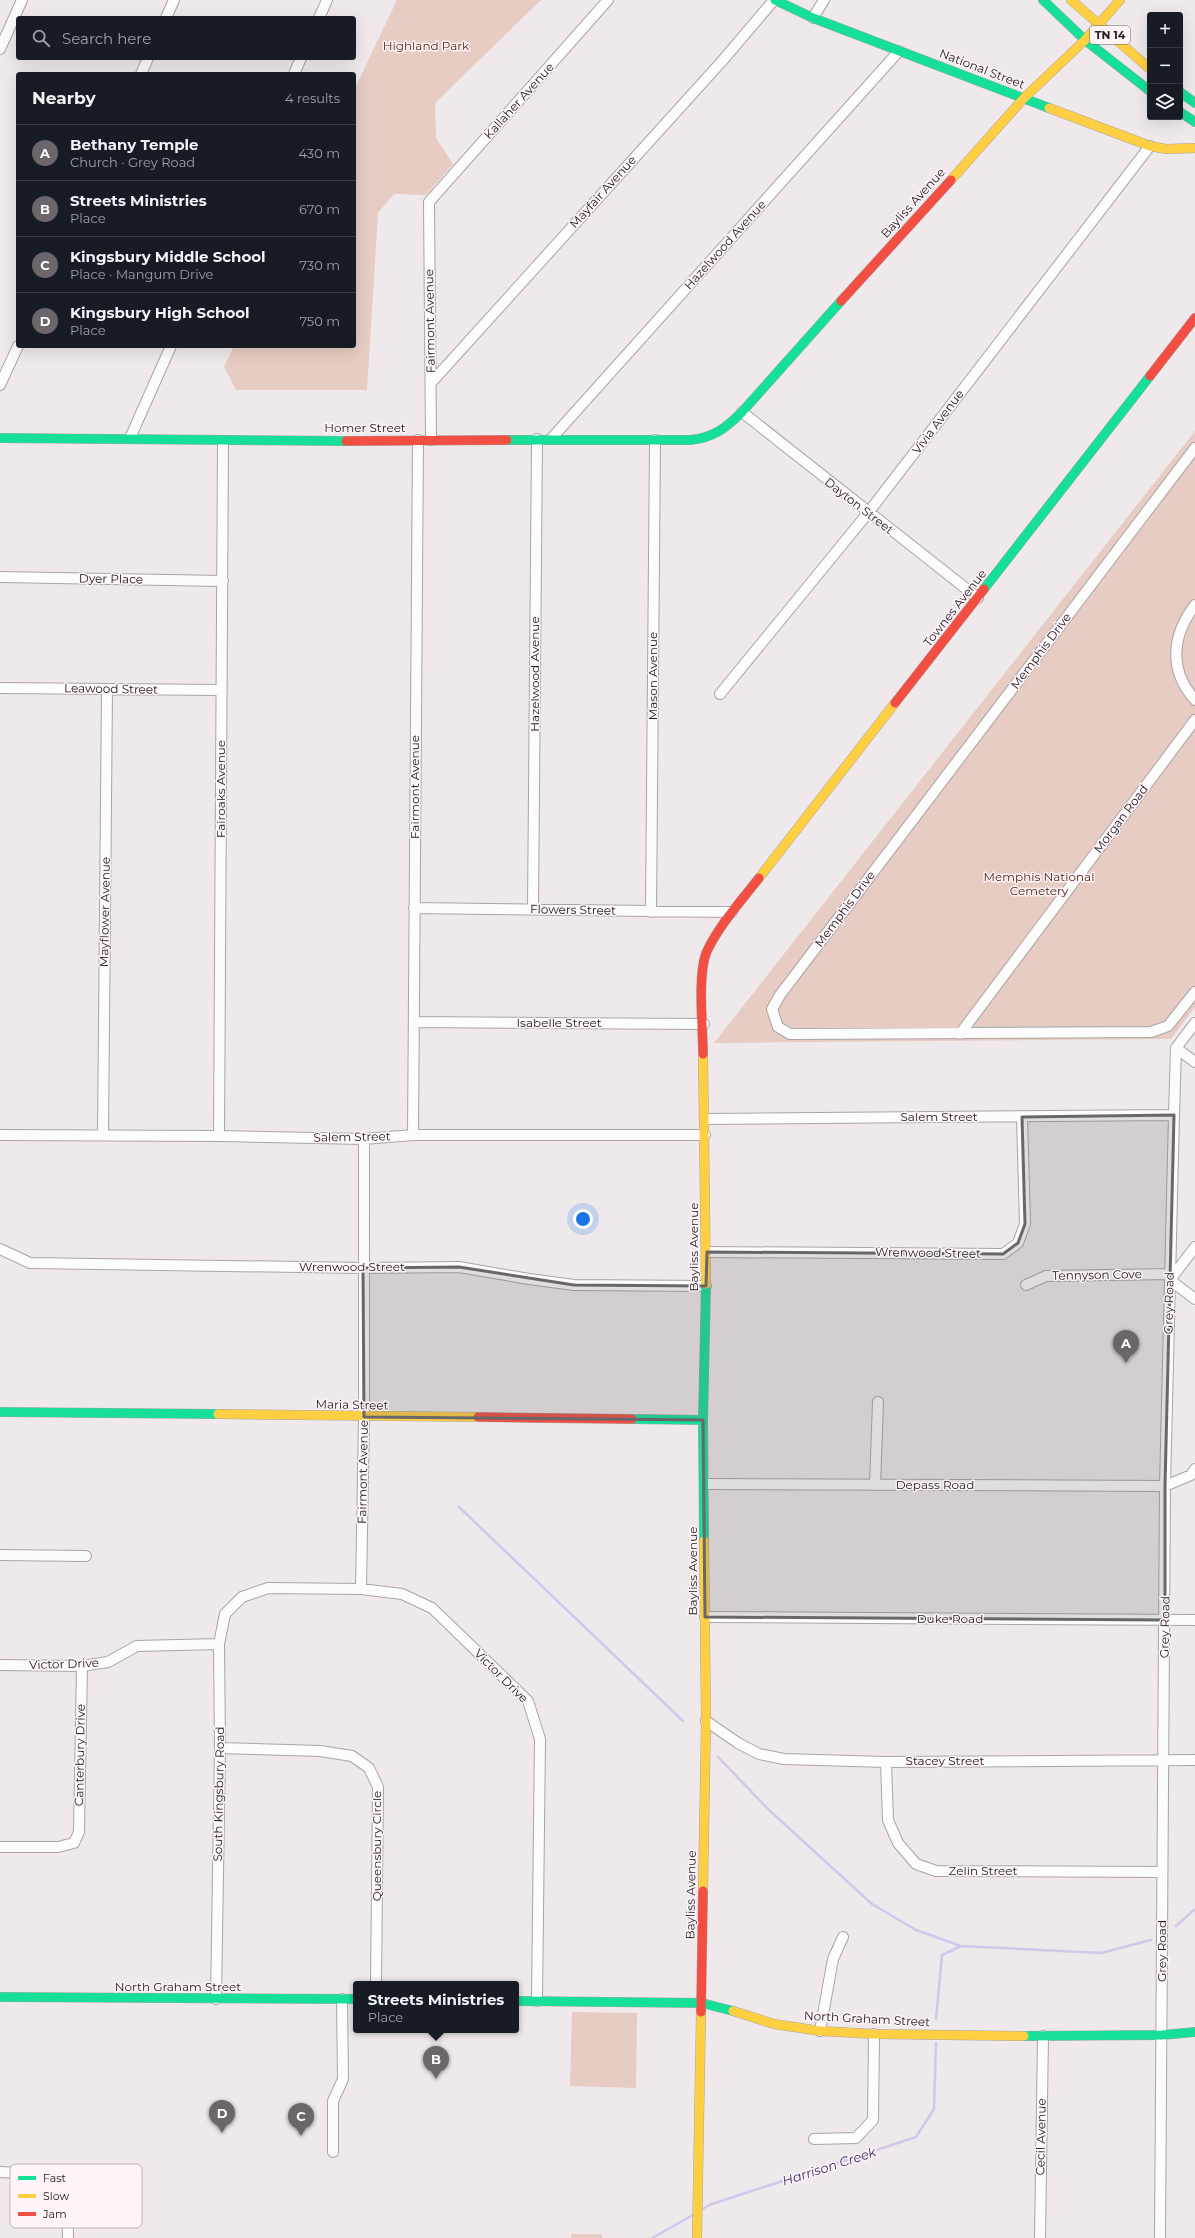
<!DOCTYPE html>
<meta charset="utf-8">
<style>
:root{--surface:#171b24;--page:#20242c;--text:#f1f3f6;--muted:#9ea1a6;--line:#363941;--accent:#6b6669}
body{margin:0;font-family:Montserrat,sans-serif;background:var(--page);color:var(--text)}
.controls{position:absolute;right:12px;top:12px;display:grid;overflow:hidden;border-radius:4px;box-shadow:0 4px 16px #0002}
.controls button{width:36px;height:36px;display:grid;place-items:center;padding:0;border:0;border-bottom:1px solid var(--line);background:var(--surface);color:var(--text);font:20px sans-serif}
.you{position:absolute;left:583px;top:1219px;width:14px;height:14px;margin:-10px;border:3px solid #fff;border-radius:50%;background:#1a73e8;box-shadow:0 0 0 6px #1a73e833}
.badge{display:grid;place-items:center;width:26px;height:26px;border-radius:50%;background:var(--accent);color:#fff;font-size:13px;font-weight:700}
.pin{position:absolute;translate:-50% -33px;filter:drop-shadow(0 1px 2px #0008)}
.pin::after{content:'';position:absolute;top:21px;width:14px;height:12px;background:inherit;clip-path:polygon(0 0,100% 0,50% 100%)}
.popup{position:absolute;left:353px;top:1981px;width:166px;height:52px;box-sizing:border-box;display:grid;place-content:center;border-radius:4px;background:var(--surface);filter:drop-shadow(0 1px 3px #0005);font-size:13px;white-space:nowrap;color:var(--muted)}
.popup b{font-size:15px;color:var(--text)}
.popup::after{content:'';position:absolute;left:50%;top:100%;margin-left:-8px;border:8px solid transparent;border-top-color:var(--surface)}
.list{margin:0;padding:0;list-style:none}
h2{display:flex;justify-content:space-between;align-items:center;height:52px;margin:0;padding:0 16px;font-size:17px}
h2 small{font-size:13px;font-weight:400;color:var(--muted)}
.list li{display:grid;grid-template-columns:26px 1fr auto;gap:12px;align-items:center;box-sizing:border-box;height:56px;padding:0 16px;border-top:1px solid var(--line)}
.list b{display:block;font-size:15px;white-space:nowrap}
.list p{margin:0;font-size:13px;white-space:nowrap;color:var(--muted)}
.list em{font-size:13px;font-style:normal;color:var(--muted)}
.icon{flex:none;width:22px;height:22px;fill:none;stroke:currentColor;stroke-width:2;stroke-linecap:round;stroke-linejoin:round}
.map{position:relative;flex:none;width:1195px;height:2238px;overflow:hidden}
.search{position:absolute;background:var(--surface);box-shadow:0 4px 16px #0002;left:16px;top:16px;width:340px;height:44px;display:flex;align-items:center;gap:10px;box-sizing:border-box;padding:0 14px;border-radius:4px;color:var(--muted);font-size:15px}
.panel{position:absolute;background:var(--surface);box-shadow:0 4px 16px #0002;left:16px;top:72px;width:340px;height:276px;border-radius:4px}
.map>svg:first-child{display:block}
.green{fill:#e7ccc3}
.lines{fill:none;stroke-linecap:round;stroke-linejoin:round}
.stream{stroke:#d0c8ea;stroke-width:2.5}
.street-casing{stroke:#a9a4a6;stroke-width:12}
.fast-casing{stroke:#a9a4a6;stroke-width:10}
.slow-casing{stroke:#a9a4a6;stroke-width:10}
.jam-casing{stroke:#a9a4a6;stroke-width:10}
.street{stroke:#fdfcfc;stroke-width:10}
.fast{stroke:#16e098;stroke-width:9}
.slow{stroke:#ffcf43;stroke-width:9}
.jam{stroke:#f24e42;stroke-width:9}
.marked{fill:#6b6669;fill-opacity:0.2;stroke:#6b6669;stroke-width:3;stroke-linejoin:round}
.labels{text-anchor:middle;stroke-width:3;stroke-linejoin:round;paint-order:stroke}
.shield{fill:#fef4f9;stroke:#656062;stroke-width:1}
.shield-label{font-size:11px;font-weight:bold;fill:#242022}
.park-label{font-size:12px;fill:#4e1f09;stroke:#fef4f9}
.street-label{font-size:12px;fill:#242022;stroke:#fef4f9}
.water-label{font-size:13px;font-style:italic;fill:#3b2c65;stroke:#fef4f9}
.key{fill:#fef4f9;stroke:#bdb4b8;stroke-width:1}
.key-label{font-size:11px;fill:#242022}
</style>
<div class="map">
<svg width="1195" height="2238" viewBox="0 0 1195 2238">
<rect width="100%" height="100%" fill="#efe9ec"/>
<path class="green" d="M 397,0 L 541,0 L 435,103 L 436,138 L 453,164 L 426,195 L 394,194 L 378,213 L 367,390 L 236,390 L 224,367 L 234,346 L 354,346 L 354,90 Z
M 1195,431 L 1195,1007 L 1171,1039 L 714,1043 Z
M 572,2012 L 637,2013 L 636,2088 L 570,2086 Z
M 571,2234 L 602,2234 L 602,2238 L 571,2238 Z"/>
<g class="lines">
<path class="stream" d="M 459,1507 L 683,1721
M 718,1757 L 769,1810 L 872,1904 L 916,1930 L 961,1946
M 1176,1926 L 1195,1909
M 936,2019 L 942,1955 L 961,1946 L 1101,1953 L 1151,1940
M 702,2209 L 712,2204 L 916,2137 L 934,2109 L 936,2043
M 652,2238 L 693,2215"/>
<g class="street-casing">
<path id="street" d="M 166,18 L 174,0
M 319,18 L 327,0
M 813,18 L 824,0
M 0,49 L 22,0
M 141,74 L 148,58
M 294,74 L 301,58
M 431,383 L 723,60 L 774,0
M 0,385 L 18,346
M 742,412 L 978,598
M 130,438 L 171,346
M 551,439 L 899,51
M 431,440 L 429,202 L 608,0
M 1195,448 L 780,995 L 772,1009 L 778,1027 L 790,1034 L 1151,1032 L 1168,1026 L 1195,992
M 0,577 L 223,581
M 1195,605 C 1172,635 1168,670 1195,700
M 0,688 L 221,690
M 720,694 L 868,513 L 1150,146
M 414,908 L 732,912
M 533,909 L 537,439
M 651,912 L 655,440
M 414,1022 L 704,1024
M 960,1034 L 1195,720
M 1176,1048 L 1195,1062
M 705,1119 L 1174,1115
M 0,1135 L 219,1136 L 364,1139 L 413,1135 L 705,1135
M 103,1135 L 107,689
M 413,1135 L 418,440
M 219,1136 L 223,441
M 1195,1247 L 1170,1280 L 1195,1299
M 0,1249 L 30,1263 L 363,1268 L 459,1267 L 529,1279 L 574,1285 L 706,1286
M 707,1252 L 1003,1254 L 1018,1243 L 1025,1224 L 1022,1117
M 1026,1285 L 1046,1276 L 1170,1274
M 705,1484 L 1165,1486 L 1191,1475 L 1195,1469
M 875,1485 L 878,1402
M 0,1555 L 86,1556
M 361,1589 L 364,1417 L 364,1139
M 705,1617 L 1195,1620
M 0,1665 L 82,1666 L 108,1662 L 137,1646 L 219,1644
M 706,1721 L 738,1743 L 759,1754 L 784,1759 L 886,1762 L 1195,1760
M 220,1748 L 320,1751 L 352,1756 L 369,1768 L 378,1787 L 376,1984
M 886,1762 L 888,1820 L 898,1843 L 916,1864 L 936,1871 L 1162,1872
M 0,1847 L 58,1847 L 74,1843 L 79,1832 L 82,1666
M 216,1999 L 220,1748 L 219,1644 L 225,1614 L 242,1597 L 268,1588 L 361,1589 L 402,1594 L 432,1608 L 528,1701 L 540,1739 L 537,2001
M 820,2031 L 833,1959 L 843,1937
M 814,2139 L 856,2138 L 873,2120 L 874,2034
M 333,2152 L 333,2101 L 343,2079 L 342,1999
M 0,2172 L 44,2174 L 60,2178 L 67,2197 L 68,2238
M 1040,2238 L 1043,2036
M 1160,2238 L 1165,1486 L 1174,1115 L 1176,1048 L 1195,1023"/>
</g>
<g class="fast-casing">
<path id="fast" d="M 775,0 L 813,18 L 1049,108
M 1043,0 L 1085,40 L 1150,91
M 1180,92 L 1195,103
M 1180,112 L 1195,122
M 0,438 L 346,441
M 507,440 L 690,440 C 713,438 726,428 742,412 L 841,301
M 984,589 L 1150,376
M 0,1412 L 218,1414
M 632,1419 L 703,1420
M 704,1541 L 703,1420 L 706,1284
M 0,1997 L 356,1999
M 516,2001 L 702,2003 L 733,2011
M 1024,2036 L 1162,2035 L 1195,2032"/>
</g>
<g class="slow-casing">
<path id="slow" d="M 1071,0 L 1150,69
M 1049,108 L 1150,146 L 1166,149 L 1195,148
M 951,180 L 1024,98 L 1085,40 L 1120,0
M 759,878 L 895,703
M 703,1054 L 706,1284
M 218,1414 L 478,1417
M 703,1891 L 706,1721 L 704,1541
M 733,2011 L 774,2024 L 820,2031 L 874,2034 L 1024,2036
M 697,2238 L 701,2012"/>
</g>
<g class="jam-casing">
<path id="jam" d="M 841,301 L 951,180
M 1150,376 L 1195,318
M 346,441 L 507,440
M 895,703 L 984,589
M 703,1054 C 703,1028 697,973 707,951 C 720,924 741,901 759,878
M 478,1417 L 632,1419
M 701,2012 L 703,1891"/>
</g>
<use href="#street" class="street"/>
<use href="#fast" class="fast"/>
<use href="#slow" class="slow"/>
<use href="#jam" class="jam"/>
</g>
<path class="marked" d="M 1174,1115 L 1165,1486 L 1165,1620 L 705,1617 L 703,1420 L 364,1417 L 363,1268 L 459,1267 L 574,1285 L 706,1286 L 707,1252 L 1003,1254 L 1018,1243 L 1025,1224 L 1022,1117 Z"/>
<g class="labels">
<rect class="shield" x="1090" y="26" width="40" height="18" rx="3"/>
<g class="shield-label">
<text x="1110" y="39">TN 14</text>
</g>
<g class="park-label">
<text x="426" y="50">Highland Park</text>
<text x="1039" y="881">Memphis National<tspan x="1039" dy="14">Cemetery</tspan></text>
</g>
<g class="street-label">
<text transform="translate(982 69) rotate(21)" y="4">National Street</text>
<text transform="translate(519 101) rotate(-48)" y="4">Kallaher Avenue</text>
<text transform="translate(603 192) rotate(-48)" y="4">Mayfair Avenue</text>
<text transform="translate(913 203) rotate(-48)" y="4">Bayliss Avenue</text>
<text transform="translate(725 245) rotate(-48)" y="4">Hazelwood Avenue</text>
<text transform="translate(430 321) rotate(-91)" y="4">Fairmont Avenue</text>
<text transform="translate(938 422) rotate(-53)" y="4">Vivia Avenue</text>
<text x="365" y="432">Homer Street</text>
<text transform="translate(859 506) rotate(38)" y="4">Dayton Street</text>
<text transform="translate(111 579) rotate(1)" y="4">Dyer Place</text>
<text transform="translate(955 608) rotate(-52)" y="4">Townes Avenue</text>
<text transform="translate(1041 651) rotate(-53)" y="4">Memphis Drive</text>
<text transform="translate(535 674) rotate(-90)" y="4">Hazelwood Avenue</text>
<text transform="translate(653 676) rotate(-90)" y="4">Mason Avenue</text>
<text transform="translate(111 689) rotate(1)" y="4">Leawood Street</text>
<text transform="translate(415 787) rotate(-90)" y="4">Fairmont Avenue</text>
<text transform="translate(221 789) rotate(-90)" y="4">Fairoaks Avenue</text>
<text transform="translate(1121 819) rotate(-53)" y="4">Morgan Road</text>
<text transform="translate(845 909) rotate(-53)" y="4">Memphis Drive</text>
<text transform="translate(573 910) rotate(1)" y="4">Flowers Street</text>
<text transform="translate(105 912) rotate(-89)" y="4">Mayflower Avenue</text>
<text x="559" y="1027">Isabelle Street</text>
<text x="939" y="1121">Salem Street</text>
<text transform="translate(352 1137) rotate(-1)" y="4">Salem Street</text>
<text transform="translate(694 1247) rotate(-90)" y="4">Bayliss Avenue</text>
<text transform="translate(928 1253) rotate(1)" y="4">Wrenwood Street</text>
<text x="352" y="1271">Wrenwood Street</text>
<text transform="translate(1097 1275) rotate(-1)" y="4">Tennyson Cove</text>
<text transform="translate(1169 1303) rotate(-89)" y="4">Grey Road</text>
<text transform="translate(352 1405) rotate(1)" y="4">Maria Street</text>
<text transform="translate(363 1472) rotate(-89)" y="4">Fairmont Avenue</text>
<text x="935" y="1489">Depass Road</text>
<text transform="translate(693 1571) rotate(-90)" y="4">Bayliss Avenue</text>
<text x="950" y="1623">Duke Road</text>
<text transform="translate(1165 1627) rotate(-89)" y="4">Grey Road</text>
<text transform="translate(64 1664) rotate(-2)" y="4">Victor Drive</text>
<text transform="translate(501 1676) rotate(45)" y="4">Victor Drive</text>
<text transform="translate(80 1755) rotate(-89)" y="4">Canterbury Drive</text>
<text x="945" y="1765">Stacey Street</text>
<text transform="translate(219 1794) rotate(-89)" y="4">South Kingsbury Road</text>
<text transform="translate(377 1846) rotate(-90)" y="4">Queensbury Circle</text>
<text x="983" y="1875">Zelin Street</text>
<text transform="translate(691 1895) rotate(-89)" y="4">Bayliss Avenue</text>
<text transform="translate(1162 1951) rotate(-90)" y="4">Grey Road</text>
<text x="178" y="1991">North Graham Street</text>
<text transform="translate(867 2019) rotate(3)" y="4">North Graham Street</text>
<text transform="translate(1041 2137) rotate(-89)" y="4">Cecil Avenue</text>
</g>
<g class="water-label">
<text transform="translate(829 2166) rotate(-18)" y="5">Harrison Creek</text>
</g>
</g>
<rect x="10" y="2164" width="132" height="64" rx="6" class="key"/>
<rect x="18" y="2176" width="18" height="4" fill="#16e098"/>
<rect x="18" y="2194" width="18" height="4" fill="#ffcf43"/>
<rect x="18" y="2212" width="18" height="4" fill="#f24e42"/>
<g class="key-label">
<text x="43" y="2182">Fast</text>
<text x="43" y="2200">Slow</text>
<text x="43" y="2218">Jam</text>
</g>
</svg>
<div class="controls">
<button>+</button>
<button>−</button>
<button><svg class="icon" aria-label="layers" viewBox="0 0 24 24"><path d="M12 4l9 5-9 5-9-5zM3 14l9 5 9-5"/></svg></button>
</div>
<div class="you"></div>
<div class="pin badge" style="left:1126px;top:1363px">A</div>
<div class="pin badge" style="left:436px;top:2079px">B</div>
<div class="popup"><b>Streets Ministries</b>Place</div>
<div class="pin badge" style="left:301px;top:2136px">C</div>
<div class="pin badge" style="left:222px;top:2133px">D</div>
<div class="search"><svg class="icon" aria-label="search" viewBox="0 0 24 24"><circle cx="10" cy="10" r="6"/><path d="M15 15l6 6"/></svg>Search here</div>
<section class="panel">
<h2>Nearby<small>4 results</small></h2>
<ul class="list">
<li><span class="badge">A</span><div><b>Bethany Temple</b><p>Church · Grey Road</p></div><em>430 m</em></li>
<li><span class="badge">B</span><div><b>Streets Ministries</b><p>Place</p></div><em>670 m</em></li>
<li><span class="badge">C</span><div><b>Kingsbury Middle School</b><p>Place · Mangum Drive</p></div><em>730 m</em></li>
<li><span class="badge">D</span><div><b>Kingsbury High School</b><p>Place</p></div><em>750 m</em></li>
</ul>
</section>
</div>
